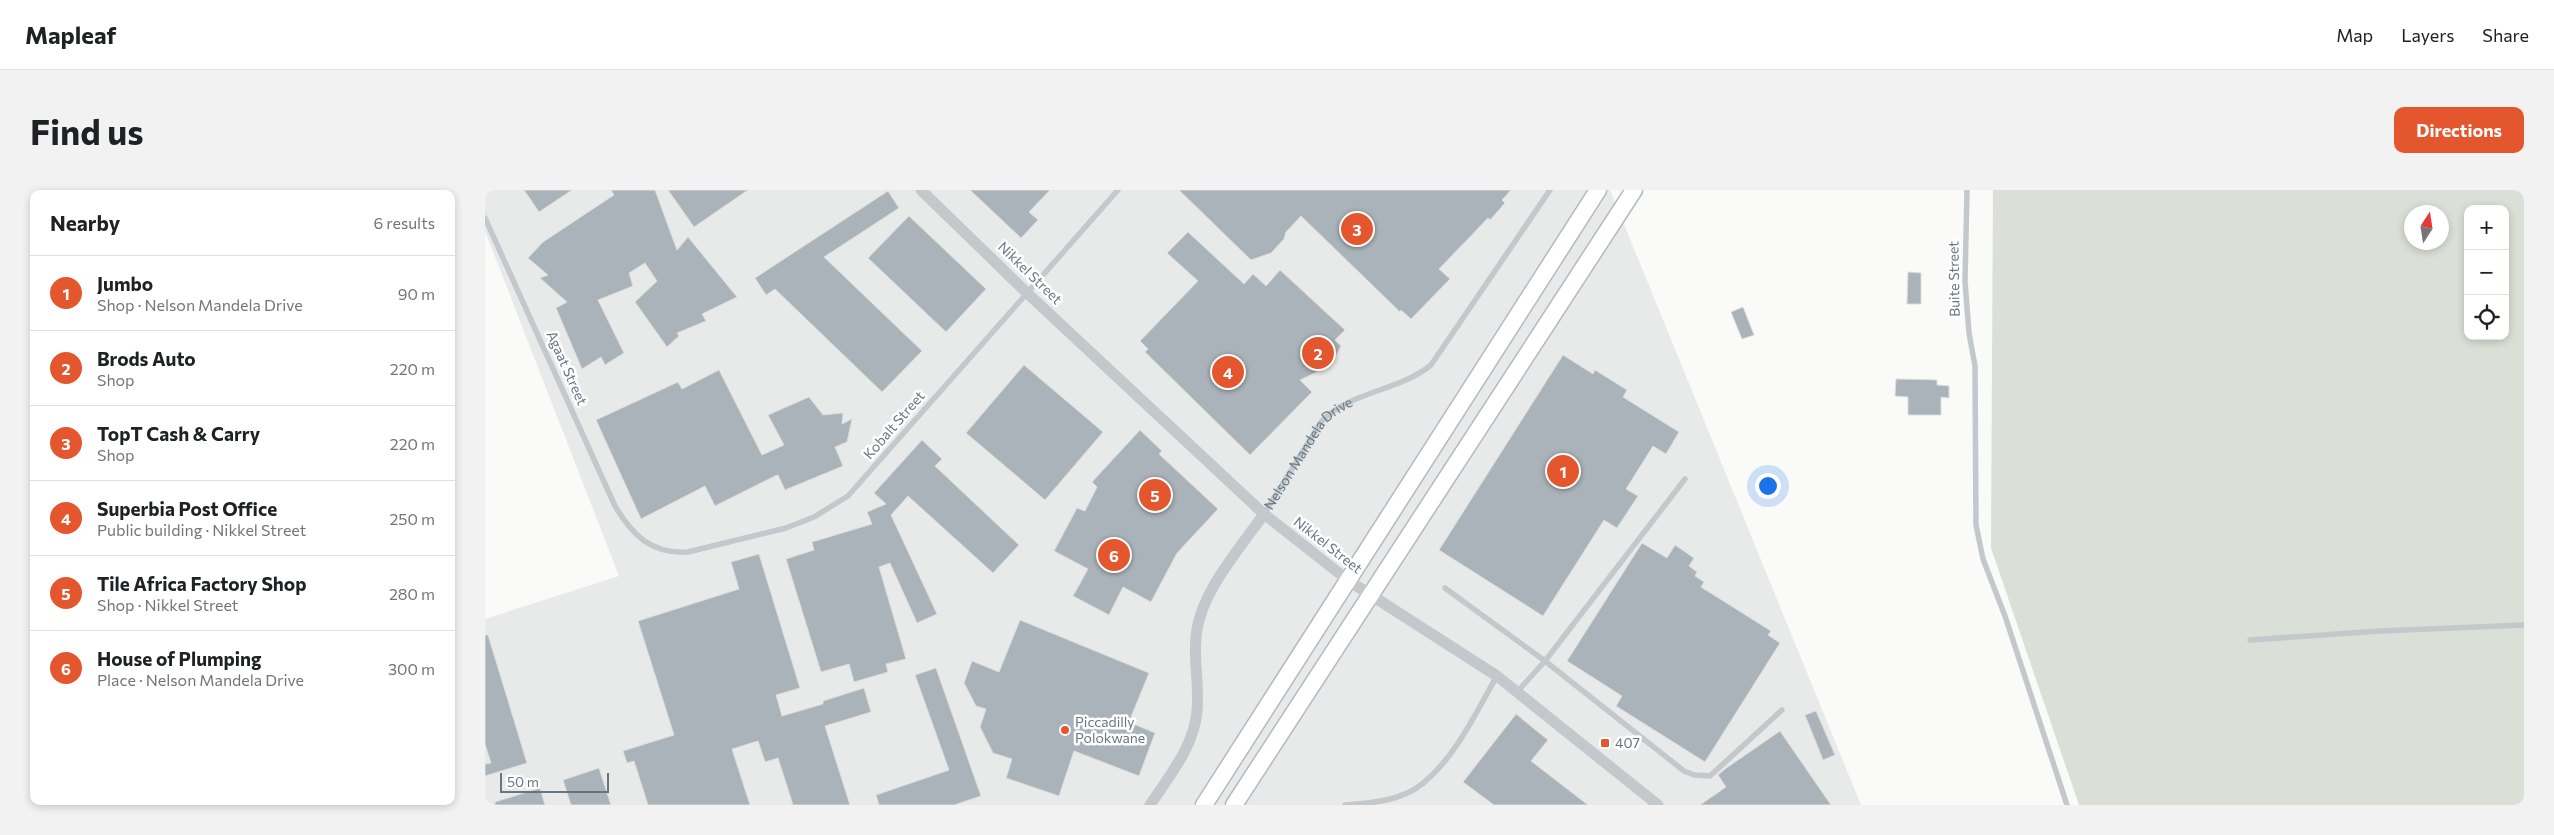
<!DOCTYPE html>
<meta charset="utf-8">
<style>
:root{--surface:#fff;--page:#f2f2f2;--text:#202124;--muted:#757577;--line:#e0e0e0;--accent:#e4572e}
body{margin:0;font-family:Commissioner,sans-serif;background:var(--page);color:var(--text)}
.controls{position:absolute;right:15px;top:15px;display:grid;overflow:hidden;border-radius:10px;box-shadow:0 2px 8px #0003}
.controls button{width:45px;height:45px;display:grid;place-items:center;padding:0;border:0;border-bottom:1px solid var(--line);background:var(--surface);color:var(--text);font:25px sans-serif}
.compass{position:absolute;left:1919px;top:15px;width:45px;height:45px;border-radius:50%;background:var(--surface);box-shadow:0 2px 8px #0003;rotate:12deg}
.scale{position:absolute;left:15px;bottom:12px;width:109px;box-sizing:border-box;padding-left:5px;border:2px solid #657683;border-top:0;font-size:14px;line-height:18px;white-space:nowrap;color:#657683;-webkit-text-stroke:4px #fff;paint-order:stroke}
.you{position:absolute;left:1282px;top:295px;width:18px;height:18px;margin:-12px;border:4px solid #fff;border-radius:50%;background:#1a73e8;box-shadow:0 0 0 8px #1a73e833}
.badge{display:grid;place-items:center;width:32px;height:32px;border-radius:50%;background:var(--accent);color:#fff;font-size:16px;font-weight:700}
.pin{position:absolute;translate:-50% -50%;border:2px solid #fff;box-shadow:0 1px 5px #0006}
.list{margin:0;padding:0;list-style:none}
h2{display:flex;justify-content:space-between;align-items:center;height:65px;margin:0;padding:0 20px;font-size:21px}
h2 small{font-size:16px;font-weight:400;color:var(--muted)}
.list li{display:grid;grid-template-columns:32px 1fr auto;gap:15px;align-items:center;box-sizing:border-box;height:75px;padding:0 20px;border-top:1px solid var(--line)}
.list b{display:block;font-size:19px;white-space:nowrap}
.list p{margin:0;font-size:16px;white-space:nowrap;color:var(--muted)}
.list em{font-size:16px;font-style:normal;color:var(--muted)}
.icon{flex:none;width:28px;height:28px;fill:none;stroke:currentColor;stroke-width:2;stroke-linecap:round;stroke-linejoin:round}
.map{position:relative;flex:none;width:2039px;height:615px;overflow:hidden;border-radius:10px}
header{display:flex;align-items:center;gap:30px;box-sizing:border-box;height:70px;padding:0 25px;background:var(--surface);border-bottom:1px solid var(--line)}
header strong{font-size:24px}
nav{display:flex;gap:28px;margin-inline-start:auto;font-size:18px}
.intro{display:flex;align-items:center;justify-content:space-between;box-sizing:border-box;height:120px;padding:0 30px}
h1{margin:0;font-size:35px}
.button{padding:12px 22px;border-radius:10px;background:var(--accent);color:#fff;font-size:18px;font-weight:700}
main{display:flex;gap:30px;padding:0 30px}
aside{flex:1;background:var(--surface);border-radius:10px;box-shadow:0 2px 8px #0003}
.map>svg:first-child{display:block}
.built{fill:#e8e9e9}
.green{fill:#dadfd7;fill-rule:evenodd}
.building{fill:#aab3b9;stroke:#dcdcda}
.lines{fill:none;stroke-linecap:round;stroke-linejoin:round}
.secondary-casing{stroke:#b3babf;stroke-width:19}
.lane{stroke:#c3c8cc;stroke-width:5.5}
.street{stroke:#c3c8cc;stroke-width:11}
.secondary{stroke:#fff;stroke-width:16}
.poi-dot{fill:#e4572e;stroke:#fff;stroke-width:2}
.labels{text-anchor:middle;stroke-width:5;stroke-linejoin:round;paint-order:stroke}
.street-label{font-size:14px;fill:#657683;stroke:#fff}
.poi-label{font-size:14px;fill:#657683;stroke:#fff;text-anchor:start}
</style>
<header>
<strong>Mapleaf</strong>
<nav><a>Map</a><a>Layers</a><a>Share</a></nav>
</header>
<div class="intro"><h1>Find us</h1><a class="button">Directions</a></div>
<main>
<aside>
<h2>Nearby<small>6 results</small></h2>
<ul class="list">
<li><span class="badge">1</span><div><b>Jumbo</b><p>Shop · Nelson Mandela Drive</p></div><em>90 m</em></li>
<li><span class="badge">2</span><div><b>Brods Auto</b><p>Shop</p></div><em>220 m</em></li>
<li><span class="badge">3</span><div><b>TopT Cash &amp; Carry</b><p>Shop</p></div><em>220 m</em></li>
<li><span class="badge">4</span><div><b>Superbia Post Office</b><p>Public building · Nikkel Street</p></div><em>250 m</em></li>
<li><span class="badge">5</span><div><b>Tile Africa Factory Shop</b><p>Shop · Nikkel Street</p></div><em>280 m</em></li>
<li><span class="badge">6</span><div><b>House of Plumping</b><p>Place · Nelson Mandela Drive</p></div><em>300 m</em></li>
</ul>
</aside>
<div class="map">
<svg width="2039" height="615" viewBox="0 0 2039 615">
<rect width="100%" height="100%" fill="#fafaf8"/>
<path class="built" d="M 0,0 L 1125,0 L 1376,615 L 0,615 L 0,429 L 134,386 L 0,41 Z"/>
<path class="green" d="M 1508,0 L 2039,0 L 2039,615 L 1594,615 L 1506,358 ZM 1983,19 L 2020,19 L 2020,146 L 1983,146 ZM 1926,22 L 1956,22 L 1956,52 L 1926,52 Z"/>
<path class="building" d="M 39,0 L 87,0 L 54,22 Z
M 126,0 L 170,0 L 192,60 L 203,47 L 252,107 L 217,124 L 221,131 L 192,143 L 194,146 L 182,157 L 150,112 L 172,91 L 160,73 L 144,83 L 148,96 L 113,110 L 139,163 L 120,175 L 116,167 L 97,179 L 71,118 L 82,112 L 55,88 L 63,85 L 43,68 L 58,52 L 129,5 Z
M 183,0 L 263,0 L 209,37 Z
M 485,0 L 565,0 L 544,22 L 553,30 L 536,48 Z
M 694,0 L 1026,0 L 1017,10 L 1020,13 L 1005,30 L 1003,28 L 954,79 L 965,89 L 926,129 L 916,120 L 915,122 L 816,26 L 801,42 L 799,49 L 786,63 L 766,70 Z
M 403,1 L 414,18 L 339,67 L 437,161 L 397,202 L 290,99 L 281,105 L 270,88 Z
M 424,26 L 501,99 L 461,142 L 383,68 Z
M 703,42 L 759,94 L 768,84 L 781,96 L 795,80 L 860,140 L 850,150 L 856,156 L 848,171 L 842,177 L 815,190 L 827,202 L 765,265 L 660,162 L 663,159 L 655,151 L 713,91 L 682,63 Z
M 1423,82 L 1436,83 L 1436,114 L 1422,114 Z
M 1258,117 L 1269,145 L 1257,149 L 1246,122 Z
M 1078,165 L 1108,184 L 1110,180 L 1142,200 L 1138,207 L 1194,242 L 1181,264 L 1168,256 L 1141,299 L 1153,306 L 1132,338 L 1119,330 L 1058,426 L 954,360 Z
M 539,175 L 618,242 L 560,310 L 481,243 Z
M 234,180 L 277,265 L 299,255 L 283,225 L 324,207 L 338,225 L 358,223 L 357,234 L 367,229 L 362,252 L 350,257 L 358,276 L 300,300 L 293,285 L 290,286 L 230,316 L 220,296 L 156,329 L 111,230 L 193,192 L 197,199 Z
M 1411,189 L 1452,190 L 1452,195 L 1464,196 L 1464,208 L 1456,207 L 1456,225 L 1423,225 L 1423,207 L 1410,206 Z
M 655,240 L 677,261 L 674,264 L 733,319 L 692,363 L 666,412 L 638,397 L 624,425 L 588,406 L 603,379 L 569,361 L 592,318 L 600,321 L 612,297 L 607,292 Z
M 437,250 L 457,269 L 450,276 L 534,355 L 508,383 L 423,306 L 406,325 L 452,424 L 432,433 L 405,373 L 394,377 L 421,469 L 401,474 L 403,482 L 369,492 L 364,474 L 336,482 L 301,369 L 329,360 L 327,352 L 387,334 L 382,322 L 401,314 L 389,303 Z
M 1157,353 L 1182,368 L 1190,355 L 1209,368 L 1204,376 L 1212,382 L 1210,386 L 1219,392 L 1216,397 L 1286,441 L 1283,445 L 1295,453 L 1220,572 L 1131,516 L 1137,506 L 1082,471 Z
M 274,364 L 315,498 L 291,505 L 297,526 L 338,514 L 338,511 L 379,498 L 386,522 L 340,536 L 365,615 L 308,615 L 293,568 L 280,572 L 273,551 L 247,559 L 265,615 L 163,615 L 149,571 L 142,573 L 138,561 L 189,545 L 153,431 L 254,399 L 246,372 Z
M 535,430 L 664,483 L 644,532 L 670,543 L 654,586 L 589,561 L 574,606 L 521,588 L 527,569 L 508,563 L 495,537 L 501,519 L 491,516 L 479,493 L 487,471 L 514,482 Z
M 0,445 L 3,445 L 42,573 L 0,586 L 0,574 L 6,573 L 0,554 Z
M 451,478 L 496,606 L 469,615 L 394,615 L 391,605 L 464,580 L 430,485 Z
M 1331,521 L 1350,565 L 1338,570 L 1320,525 Z
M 1031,524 L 1063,550 L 1046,571 L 1103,615 L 1009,615 L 978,592 Z
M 1295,541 L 1346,615 L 1215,615 L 1241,597 L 1233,585 L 1240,579 Z
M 114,578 L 126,615 L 86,615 L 78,590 Z
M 55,598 L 60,615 L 10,615 L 10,612 Z"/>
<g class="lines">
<g class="secondary-casing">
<path id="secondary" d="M 719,615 L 1113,0
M 749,615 L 1149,0"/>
</g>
<g class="lane">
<path d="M 1482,0 L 1480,91 L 1484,143 L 1490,176 L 1491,335 L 1498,369 L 1520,426 L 1582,615"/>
<path d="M 0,28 L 130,316 C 148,346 166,364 203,362 L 301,338 L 329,327 L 363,306 L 633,0"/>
<path id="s1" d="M 779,324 L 836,232 C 867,200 913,202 946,175 L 1065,0"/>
<path d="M 960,398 L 1060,471 L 1199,581 L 1209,585 L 1225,586 L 1297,520"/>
<path d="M 1765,450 L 1895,441 L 2039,435"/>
<path d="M 1032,502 L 1060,471 L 1200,289"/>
<path d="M 860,615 C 886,613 916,611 937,594 C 971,567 991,522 1012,486"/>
</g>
<path class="street" d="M 436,0 L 541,102 L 779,324 L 864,391 L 1012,486 L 1173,615
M 665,615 C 684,586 709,557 712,521 C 715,489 705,458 715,427 C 724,394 759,352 779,324"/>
<use href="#secondary" class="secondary"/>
</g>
<g class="poi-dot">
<circle cx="580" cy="540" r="5"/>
<rect x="1115" y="548" width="10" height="10" rx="2.5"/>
</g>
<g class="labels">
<g class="street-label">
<text transform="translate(545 83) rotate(44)" y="5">Nikkel Street</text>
<text transform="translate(1469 89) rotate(-91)" y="5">Buite Street</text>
<text transform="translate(82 178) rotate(66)" y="5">Agaat Street</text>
<text transform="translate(409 235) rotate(-49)" y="5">Kobalt Street</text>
<text dy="5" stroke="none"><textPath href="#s1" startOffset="76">Nelson Mandela Drive</textPath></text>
<text transform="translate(843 355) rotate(38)" y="5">Nikkel Street</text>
</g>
<g class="poi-label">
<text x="590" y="537">Piccadilly<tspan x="590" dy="16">Polokwane</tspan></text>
<text x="1130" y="558">407</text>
</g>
</g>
</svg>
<div class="controls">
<button>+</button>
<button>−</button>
<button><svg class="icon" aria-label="locate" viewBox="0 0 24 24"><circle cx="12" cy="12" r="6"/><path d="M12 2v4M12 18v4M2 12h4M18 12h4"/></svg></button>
</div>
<svg class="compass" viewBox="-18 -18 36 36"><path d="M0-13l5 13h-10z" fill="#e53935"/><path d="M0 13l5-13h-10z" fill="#757577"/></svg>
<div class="scale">50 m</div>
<div class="you"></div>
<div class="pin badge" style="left:1078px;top:281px">1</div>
<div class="pin badge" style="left:833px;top:163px">2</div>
<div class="pin badge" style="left:872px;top:39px">3</div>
<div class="pin badge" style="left:743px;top:182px">4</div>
<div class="pin badge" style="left:670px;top:305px">5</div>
<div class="pin badge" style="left:629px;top:365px">6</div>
</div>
</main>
